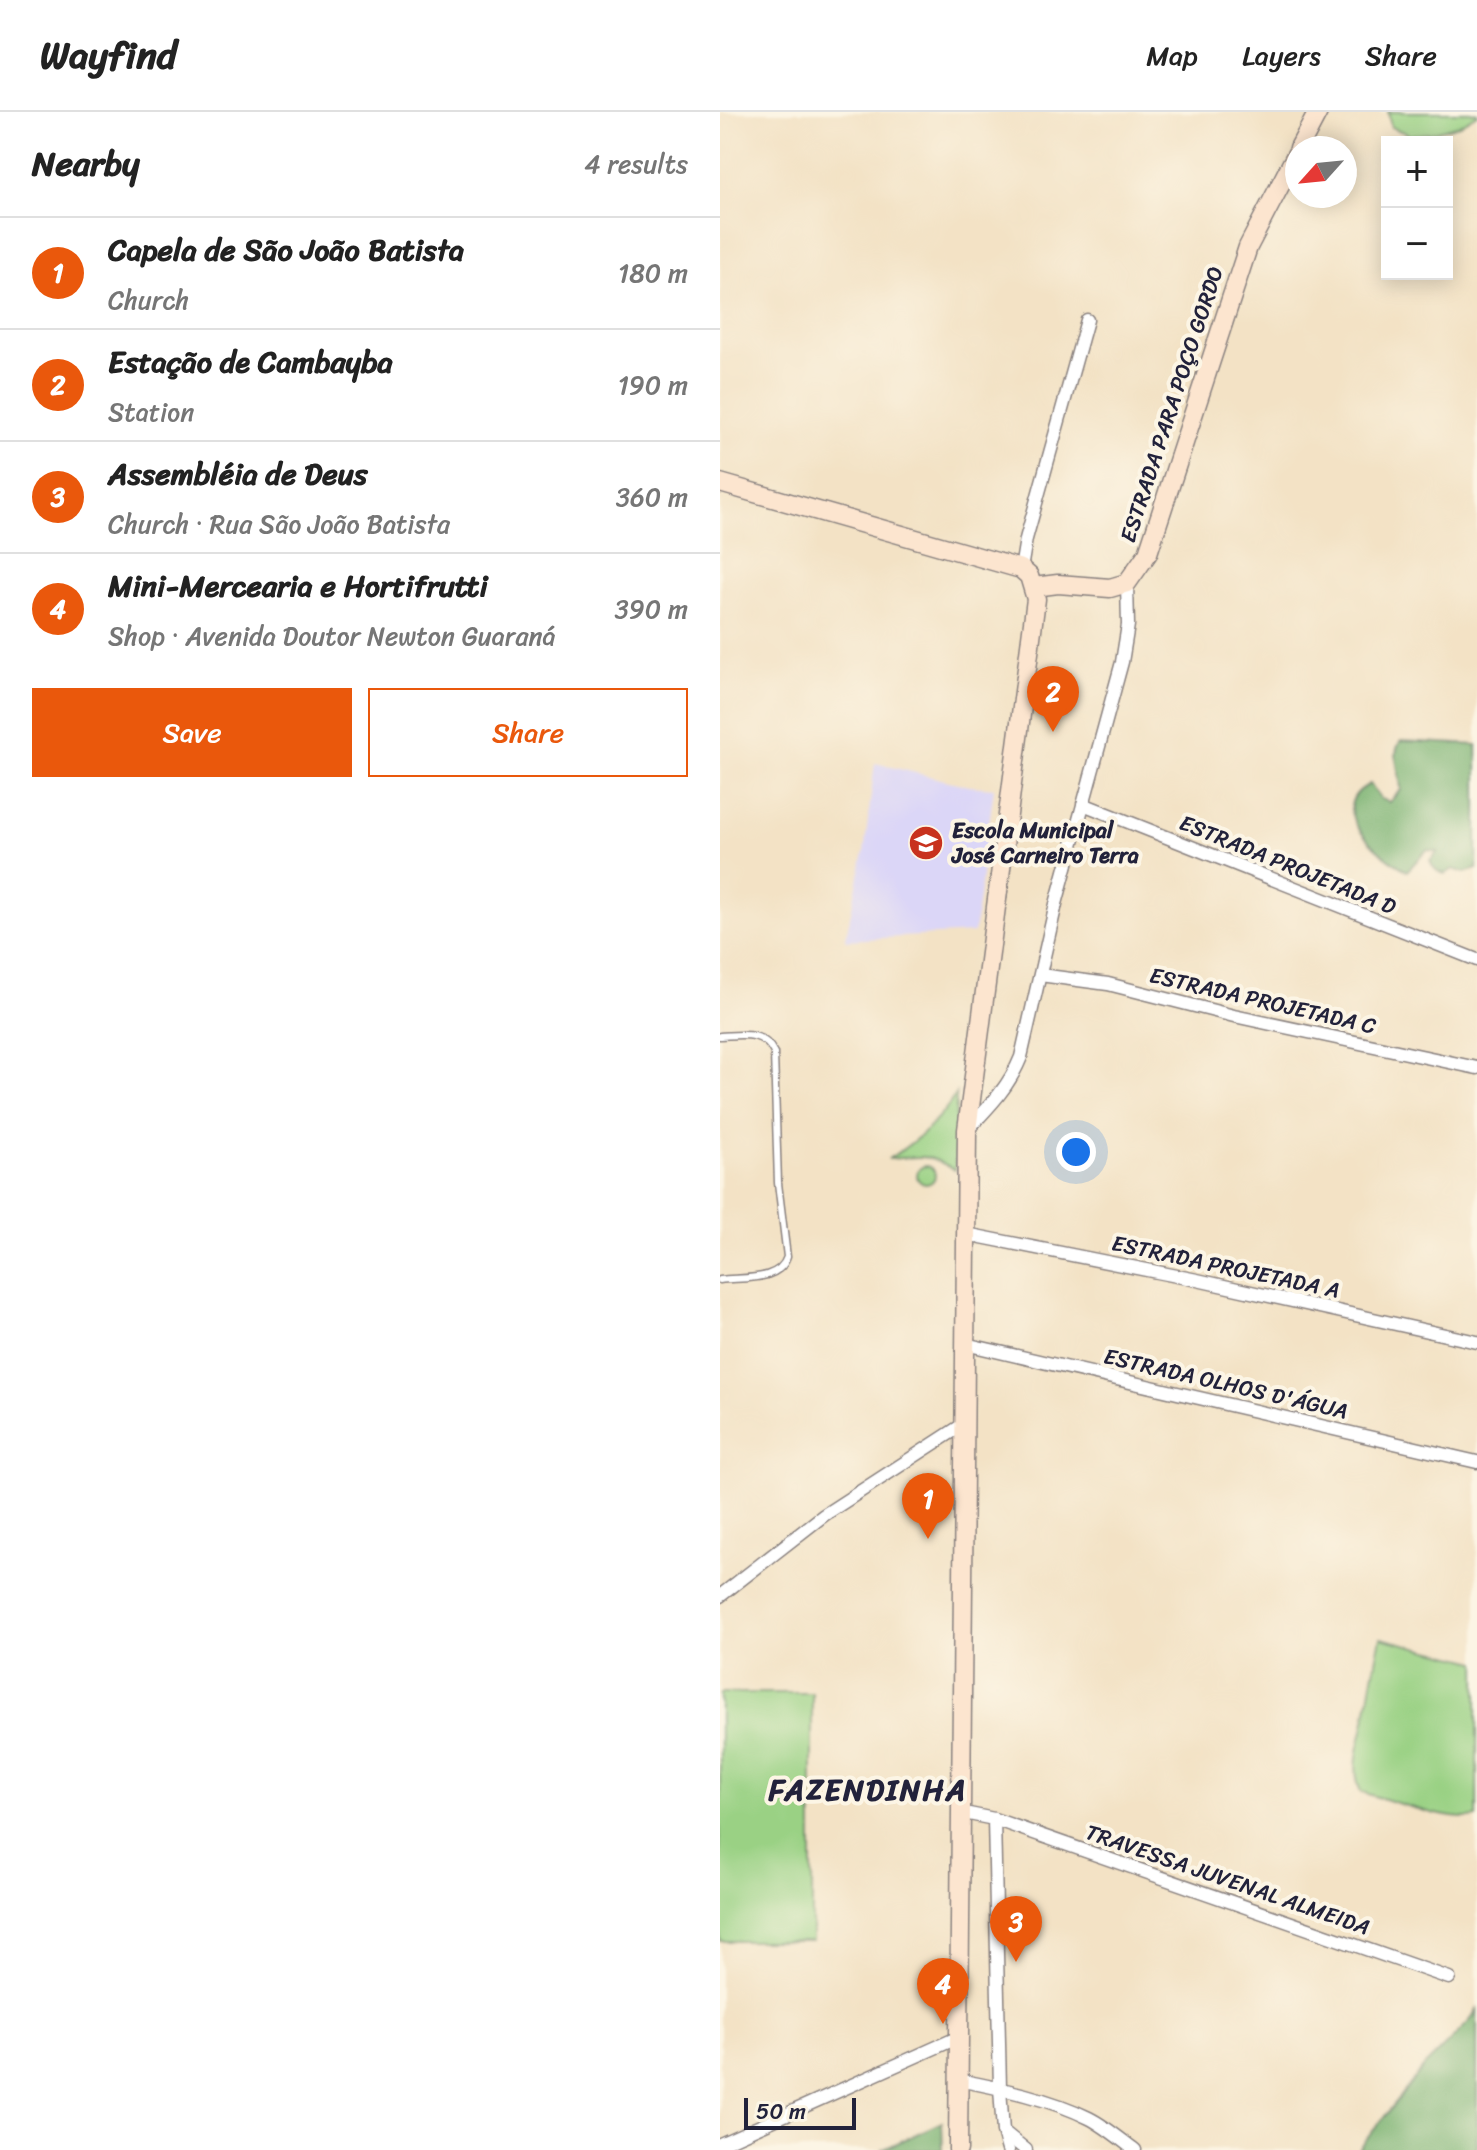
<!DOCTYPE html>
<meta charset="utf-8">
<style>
:root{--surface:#fff;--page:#f6f6f6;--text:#222;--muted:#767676;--line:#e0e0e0;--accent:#ea580c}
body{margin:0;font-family:Sriracha,sans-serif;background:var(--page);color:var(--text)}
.controls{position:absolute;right:24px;top:24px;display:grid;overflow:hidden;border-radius:0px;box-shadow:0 4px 20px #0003}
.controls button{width:72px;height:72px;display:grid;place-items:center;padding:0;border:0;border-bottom:2px solid var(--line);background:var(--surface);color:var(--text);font:40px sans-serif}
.compass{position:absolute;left:565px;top:24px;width:72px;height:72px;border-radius:50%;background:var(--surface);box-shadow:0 4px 20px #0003;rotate:243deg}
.scale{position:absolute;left:24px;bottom:20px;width:112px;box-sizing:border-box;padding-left:8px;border:4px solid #22223b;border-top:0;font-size:22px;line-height:28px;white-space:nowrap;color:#22223b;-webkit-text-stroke:6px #fcf5e5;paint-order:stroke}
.you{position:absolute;left:356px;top:1040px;width:28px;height:28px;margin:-20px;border:6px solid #fff;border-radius:50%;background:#1a73e8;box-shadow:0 0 0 12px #1a73e833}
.badge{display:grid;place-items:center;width:52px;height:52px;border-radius:50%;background:var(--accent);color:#fff;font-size:26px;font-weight:700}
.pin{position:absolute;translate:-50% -66px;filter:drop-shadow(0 2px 4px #0008)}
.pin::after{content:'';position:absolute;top:42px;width:28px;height:24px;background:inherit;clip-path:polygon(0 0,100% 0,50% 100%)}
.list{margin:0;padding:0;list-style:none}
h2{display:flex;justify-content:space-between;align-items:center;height:104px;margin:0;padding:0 32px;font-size:34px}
h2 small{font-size:26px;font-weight:400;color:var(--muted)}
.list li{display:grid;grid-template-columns:52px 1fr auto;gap:24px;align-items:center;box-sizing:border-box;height:112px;padding:0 32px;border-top:2px solid var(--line)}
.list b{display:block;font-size:30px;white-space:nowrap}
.list p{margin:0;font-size:26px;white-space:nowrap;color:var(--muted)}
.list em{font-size:26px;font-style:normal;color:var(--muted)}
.actions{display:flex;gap:16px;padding:24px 32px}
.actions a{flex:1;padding:18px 0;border:2px solid var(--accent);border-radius:0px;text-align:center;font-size:28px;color:var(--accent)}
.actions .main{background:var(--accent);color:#fff}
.map{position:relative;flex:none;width:757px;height:2038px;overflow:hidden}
header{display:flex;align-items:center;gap:48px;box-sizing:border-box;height:112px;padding:0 40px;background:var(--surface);border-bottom:2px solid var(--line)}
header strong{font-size:38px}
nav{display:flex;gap:44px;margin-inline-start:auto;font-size:28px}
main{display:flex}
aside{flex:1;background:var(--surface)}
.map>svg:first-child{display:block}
.built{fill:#dbd6f7}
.green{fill:#9ad184;stroke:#5e7a60;stroke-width:2}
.forest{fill:#7bb372;stroke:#4e6a56;stroke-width:2}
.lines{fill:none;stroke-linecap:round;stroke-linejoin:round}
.service-casing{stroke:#8a8280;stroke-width:9}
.minor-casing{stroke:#8a8280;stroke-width:15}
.secondary-casing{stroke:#8a8280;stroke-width:21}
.service{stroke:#fff;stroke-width:6}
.minor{stroke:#fff;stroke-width:12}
.secondary{stroke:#fce5cf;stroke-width:18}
.labels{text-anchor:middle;stroke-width:8;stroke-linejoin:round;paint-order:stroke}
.street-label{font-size:22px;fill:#22223b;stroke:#fcf5e5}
.poi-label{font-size:22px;font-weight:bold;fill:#22223b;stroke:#fcf5e5;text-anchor:start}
.district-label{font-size:30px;font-weight:bold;letter-spacing:2px;fill:#22223b;stroke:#fcf5e5}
</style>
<header>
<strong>Wayfind</strong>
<nav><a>Map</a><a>Layers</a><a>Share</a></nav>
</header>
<main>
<aside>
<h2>Nearby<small>4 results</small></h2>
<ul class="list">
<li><span class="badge">1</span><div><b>Capela de São João Batista</b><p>Church</p></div><em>180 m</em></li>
<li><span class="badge">2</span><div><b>Estação de Cambayba</b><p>Station</p></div><em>190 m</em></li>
<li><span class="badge">3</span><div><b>Assembléia de Deus</b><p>Church · Rua São João Batista</p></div><em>360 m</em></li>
<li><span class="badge">4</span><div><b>Mini-Mercearia e Hortifrutti</b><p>Shop · Avenida Doutor Newton Guaraná</p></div><em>390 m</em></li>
</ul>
<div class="actions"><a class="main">Save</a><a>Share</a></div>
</aside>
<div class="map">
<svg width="757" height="2038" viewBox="0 0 757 2038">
<rect width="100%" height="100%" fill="#fcf5e5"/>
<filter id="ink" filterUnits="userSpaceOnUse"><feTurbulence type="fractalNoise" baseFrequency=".0125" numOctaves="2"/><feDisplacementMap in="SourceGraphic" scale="16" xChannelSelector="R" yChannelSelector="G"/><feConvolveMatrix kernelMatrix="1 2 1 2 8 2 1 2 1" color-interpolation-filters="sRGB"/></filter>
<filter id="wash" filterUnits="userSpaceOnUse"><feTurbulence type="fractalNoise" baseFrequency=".006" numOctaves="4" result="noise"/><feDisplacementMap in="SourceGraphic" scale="32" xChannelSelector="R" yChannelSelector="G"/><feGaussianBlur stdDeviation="1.8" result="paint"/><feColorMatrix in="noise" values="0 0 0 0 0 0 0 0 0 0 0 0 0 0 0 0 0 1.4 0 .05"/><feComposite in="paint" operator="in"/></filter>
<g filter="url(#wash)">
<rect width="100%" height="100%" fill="#f3e2c5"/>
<path class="built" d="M 155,651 L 249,674 L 274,676 L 254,821 L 125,828 L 144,741 Z"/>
<path class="green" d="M 668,0 L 757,0 L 757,2 L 739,13 L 711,21 L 690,23 L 671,15 Z
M 236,982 L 235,1058 C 205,1040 201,1045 168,1047 C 196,1030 219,1010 236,982 Z
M197 1063a9 9 0 1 1 18 0a9 9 0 1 1-18 0Z
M 661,1526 L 757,1550 L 757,1705 C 729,1711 670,1688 641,1680 C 631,1657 639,1636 644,1613 C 650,1584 654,1555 661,1526 Z
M 0,1581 L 92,1581 L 92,1829 L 0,1829 Z"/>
<path class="forest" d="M 681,629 L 757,633 L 757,757 L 745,761 L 733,757 L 726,762 C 717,760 713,757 710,748 L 718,740 L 707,738 L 687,759 C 662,744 600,697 650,672 L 661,687 L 669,690 L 681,678 C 681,662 670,642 681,629 Z
M 757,1897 L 757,2038 L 638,2038 L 704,1955 L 749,1910 Z
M 222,2010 L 223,2038 L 162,2038 Z"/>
</g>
<g filter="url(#ink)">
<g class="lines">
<g class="service-casing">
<path id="service" d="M 0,924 C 22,923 43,918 54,941 L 58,1071 L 67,1145 C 59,1170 23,1165 0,1168"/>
</g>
<g class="minor-casing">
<path id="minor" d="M 301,457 L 306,427 L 367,208
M 363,692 L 757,848
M 320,863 L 388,872 L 514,904 L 757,956
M 247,1018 C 269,995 289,975 301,945 L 336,792 L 402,550 L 408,513 L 407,471
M 246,1122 L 477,1168 L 757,1230
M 245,1232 L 757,1350
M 0,1484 L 104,1403 L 244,1312
M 239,1700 L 274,1707 L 280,1976 L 283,2020 L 288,2038
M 274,1707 L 729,1866
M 238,1968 C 280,1976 331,1987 369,2006 C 385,2014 400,2027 415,2038
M 284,2020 L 306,2038
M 0,2032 L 237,1926"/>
</g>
<g class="secondary-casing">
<path id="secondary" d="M 579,36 L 598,0
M 0,371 L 301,457 L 309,464 L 316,487 L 247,1018 L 238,2038
M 314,475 L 338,472 L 390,476 L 407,471 L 428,441 L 528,135 L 577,41"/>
</g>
<use href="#service" class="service"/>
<use href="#minor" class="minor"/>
<use href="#secondary" class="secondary"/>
</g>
</g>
<defs>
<g id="school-disc" transform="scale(1.8)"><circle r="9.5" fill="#c8321e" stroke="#fcf5e5"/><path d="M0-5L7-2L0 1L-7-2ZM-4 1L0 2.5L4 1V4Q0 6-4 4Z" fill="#fff"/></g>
</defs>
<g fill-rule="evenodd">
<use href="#school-disc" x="206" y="731"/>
</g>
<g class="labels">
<g class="street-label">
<text transform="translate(451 292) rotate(-72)" y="8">ESTRADA PARA POÇO GORDO</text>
<text transform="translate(568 752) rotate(22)" y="8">ESTRADA PROJETADA D</text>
<text transform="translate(543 888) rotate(13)" y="8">ESTRADA PROJETADA C</text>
<text transform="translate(506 1154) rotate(12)" y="8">ESTRADA PROJETADA A</text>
<text transform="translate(506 1271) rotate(13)" y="8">ESTRADA OLHOS D'ÁGUA</text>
<text transform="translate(508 1767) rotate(19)" y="8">TRAVESSA JUVENAL ALMEIDA</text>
</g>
<g class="poi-label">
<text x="232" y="726">Escola Municipal<tspan x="232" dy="25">José Carneiro Terra</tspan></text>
</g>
<g class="district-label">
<text x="148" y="1688">FAZENDINHA</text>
</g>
</g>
</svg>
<div class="controls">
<button>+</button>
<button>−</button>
</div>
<svg class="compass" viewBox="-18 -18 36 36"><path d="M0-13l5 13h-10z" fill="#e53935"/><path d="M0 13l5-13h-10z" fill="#767676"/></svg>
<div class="scale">50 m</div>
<div class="you"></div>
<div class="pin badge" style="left:208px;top:1427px">1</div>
<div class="pin badge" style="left:333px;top:620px">2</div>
<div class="pin badge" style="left:296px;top:1850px">3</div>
<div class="pin badge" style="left:223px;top:1912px">4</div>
</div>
</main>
